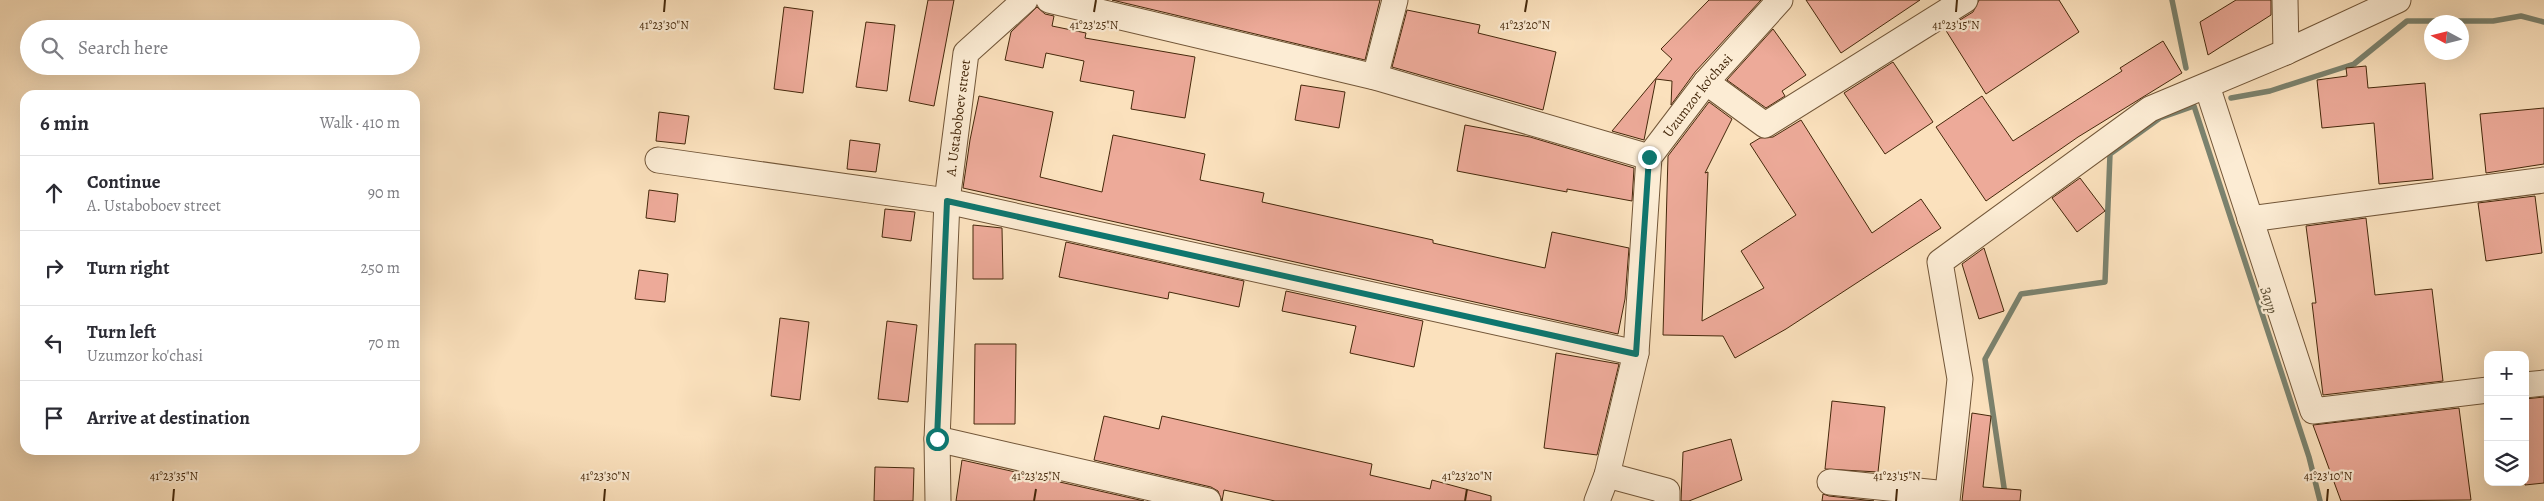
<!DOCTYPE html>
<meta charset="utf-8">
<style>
:root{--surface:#fff;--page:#f7f7f7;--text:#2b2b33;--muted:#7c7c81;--line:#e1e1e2}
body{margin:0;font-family:Alegreya,serif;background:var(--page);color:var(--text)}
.controls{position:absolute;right:15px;bottom:15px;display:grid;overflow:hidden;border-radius:10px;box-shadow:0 5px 20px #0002}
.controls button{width:45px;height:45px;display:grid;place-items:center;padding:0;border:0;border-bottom:1px solid var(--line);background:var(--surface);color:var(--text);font:25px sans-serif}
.compass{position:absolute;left:2424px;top:15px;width:45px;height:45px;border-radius:50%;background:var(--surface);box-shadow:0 5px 20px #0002;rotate:277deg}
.stop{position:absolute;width:15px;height:15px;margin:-11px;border:4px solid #0f766e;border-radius:50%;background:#fff}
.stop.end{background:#0f766e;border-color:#fff;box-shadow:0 1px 5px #0008}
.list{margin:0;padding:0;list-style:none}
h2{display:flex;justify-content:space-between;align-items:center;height:65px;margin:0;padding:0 20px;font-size:21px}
h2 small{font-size:16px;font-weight:400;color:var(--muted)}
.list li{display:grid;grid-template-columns:32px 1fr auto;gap:15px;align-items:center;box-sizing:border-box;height:75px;padding:0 20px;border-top:1px solid var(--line)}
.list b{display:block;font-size:19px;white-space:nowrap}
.list p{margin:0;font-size:16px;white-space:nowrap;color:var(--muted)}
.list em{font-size:16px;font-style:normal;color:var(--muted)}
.icon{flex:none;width:28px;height:28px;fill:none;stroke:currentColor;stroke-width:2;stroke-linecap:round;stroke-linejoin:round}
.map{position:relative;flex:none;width:2544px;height:501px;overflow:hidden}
.search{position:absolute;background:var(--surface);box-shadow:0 5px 20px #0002;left:20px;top:20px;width:400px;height:55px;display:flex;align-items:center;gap:12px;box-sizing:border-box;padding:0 18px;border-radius:28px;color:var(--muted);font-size:19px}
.panel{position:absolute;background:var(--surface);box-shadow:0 5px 20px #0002;left:20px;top:90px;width:400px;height:365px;border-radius:15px}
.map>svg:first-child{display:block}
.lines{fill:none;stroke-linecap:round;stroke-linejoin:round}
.stream{stroke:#7b826e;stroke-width:5.5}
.building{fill:#edaa99;stroke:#45280b}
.minor-casing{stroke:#725638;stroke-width:27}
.minor{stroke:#fcecd4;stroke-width:25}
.route{stroke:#0f766e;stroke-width:6}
.ticks{fill:none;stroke:#45280b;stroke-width:2}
.labels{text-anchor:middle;stroke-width:4.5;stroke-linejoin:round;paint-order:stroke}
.street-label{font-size:14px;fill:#45280b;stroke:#fcecd4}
.water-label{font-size:15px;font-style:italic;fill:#5c4e34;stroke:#fcecd4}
.ticks-label{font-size:12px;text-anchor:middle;fill:#45280b;stroke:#fcecd4;stroke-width:4.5;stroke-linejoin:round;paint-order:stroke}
</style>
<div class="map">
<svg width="2544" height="501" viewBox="0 0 2544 501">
<rect width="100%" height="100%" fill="#fbe1bd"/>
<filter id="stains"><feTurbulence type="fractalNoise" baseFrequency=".004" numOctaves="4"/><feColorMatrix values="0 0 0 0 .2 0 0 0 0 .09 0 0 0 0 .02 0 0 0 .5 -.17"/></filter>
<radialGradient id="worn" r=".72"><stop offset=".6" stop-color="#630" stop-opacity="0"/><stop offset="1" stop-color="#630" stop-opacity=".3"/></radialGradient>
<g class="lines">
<path class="stream" d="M 2172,0 L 2186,68
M 2231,98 L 2270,91 L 2354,64 L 2407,21 L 2493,21 L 2521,16 L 2544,22
M 2006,501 L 1985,359 L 2021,294 L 2105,282 L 2110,154 L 2160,118 L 2194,106 L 2309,457 L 2320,501"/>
</g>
<path class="building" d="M 928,0 L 954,0 L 934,106 L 909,101 Z
M 1112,0 L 1380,0 L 1365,60 Z
M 1709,0 L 1761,0 L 1695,72 L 1671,105 L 1672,81 L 1656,79 L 1644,140 L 1612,131 L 1672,59 L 1661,49 Z
M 1806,0 L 1920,0 L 1841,53 Z
M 1979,0 L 2059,0 L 2079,32 L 1986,94 L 1945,29 L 1973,12 Z
M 2236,0 L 2271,0 L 2271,15 L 2208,55 L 2200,22 Z
M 784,7 L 813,11 L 803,93 L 774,89 Z
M 1037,7 L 1045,14 L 1054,16 L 1052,26 L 1086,33 L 1085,38 L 1195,57 L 1185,118 L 1131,109 L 1134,91 L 1080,81 L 1084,61 L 1046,53 L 1043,68 L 1005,60 L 1011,32 Z
M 1407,10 L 1480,25 L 1478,33 L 1556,52 L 1543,110 L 1392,67 Z
M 866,22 L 895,25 L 887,91 L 856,87 Z
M 1773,29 L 1806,75 L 1782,91 L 1785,96 L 1766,108 L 1727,80 Z
M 2163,41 L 2182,73 L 2078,137 L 1986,201 L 1936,127 L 1982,96 L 2013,141 L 2122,71 L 2120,68 Z
M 1893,62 L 1933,122 L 1885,154 L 1844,93 Z
M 2366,66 L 2368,88 L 2425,83 L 2433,179 L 2379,184 L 2374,123 L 2322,128 L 2317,80 L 2347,76 L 2346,68 Z
M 1301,85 L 1345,92 L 1339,128 L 1295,120 Z
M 979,96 L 1053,112 L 1040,177 L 1102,192 L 1113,135 L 1205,154 L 1200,180 L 1264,193 L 1262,202 L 1433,240 L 1433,243 L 1504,259 L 1545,268 L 1552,232 L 1629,248 L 1625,299 L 1618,334 L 963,188 L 970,140 Z
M 1709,102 L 1732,119 L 1705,173 L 1708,172 L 1702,321 L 1764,288 L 1741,251 L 1796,215 L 1750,144 L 1760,138 L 1773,137 L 1801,120 L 1872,233 L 1921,199 L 1941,228 L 1786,329 L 1735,358 L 1723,336 L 1663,335 L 1668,156 Z
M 2544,108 L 2544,164 L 2486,173 L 2480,114 Z
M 659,112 L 689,116 L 685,144 L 656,141 Z
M 1465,125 L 1530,137 L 1634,168 L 1632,201 L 1567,189 L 1567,192 L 1457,171 Z
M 850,140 L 880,144 L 876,172 L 847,169 Z
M 2080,178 L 2105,211 L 2077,232 L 2052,198 Z
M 649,190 L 678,194 L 675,222 L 646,218 Z
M 2535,196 L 2542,253 L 2486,261 L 2478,203 Z
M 885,209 L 915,212 L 911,241 L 882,237 Z
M 2366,218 L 2375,295 L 2432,289 L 2443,381 L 2323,395 L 2312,303 L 2316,303 L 2306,226 Z
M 973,225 L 1002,228 L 1003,279 L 973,279 Z
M 1066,242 L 1244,281 L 1239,307 L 1169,292 L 1168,299 L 1059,277 Z
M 1984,248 L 2004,311 L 1979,319 L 1962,264 Z
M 639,270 L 668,274 L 665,302 L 635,299 Z
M 1286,291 L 1423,321 L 1414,367 L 1350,353 L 1356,326 L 1282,311 Z
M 780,318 L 809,322 L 800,400 L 771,396 Z
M 887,321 L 917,325 L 908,402 L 878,399 Z
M 975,344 L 1016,344 L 1015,424 L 974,424 Z
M 1556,353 L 1619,364 L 1597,455 L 1544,448 Z
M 2544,397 L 2544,483 L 2525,485 L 2525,399 Z
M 1832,401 L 1885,407 L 1878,472 L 1825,469 Z
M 2459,408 L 2471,500 L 2341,501 L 2313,425 Z
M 1972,413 L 1991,416 L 1983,487 L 2021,490 L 2020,501 L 1962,501 Z
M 1104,416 L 1159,429 L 1162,416 L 1372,464 L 1370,475 L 1430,489 L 1432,480 L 1491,496 L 1491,501 L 1275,501 L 1224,490 L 1222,501 L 1218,491 L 1211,487 L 1094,460 Z
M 1731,439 L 1742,480 L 1689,501 L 1681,501 L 1683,452 Z
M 962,460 L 1144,501 L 956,501 Z
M 875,467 L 914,468 L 913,501 L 874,501 Z
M 1823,494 L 1829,496 L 1874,501 L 1822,501 Z"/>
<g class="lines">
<g class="minor-casing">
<g id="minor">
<path d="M 1049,0 L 1375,77 L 1649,157"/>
<path d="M 2285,0 L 2286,52"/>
<path d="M 1375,77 L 1395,0"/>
<path d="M 1706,82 L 1765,125 L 1965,0"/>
<path d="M 2207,86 L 2313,411 L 2488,390"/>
<path d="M 658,160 L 947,201 L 1636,353"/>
<path d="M 2250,219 L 2544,180"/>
<path d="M 2525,385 L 2544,383"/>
<path d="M 937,439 L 1208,501"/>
<path d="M 1607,475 L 1667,491 L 1667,501"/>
<path d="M 1830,482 L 1947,494"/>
<path id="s1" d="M 938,501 L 937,439 L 947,201 L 966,53 L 1025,0"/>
<path id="s2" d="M 1597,501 L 1607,475 L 1636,353 L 1649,157 L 1706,82 L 1780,0"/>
<path d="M 1947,501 L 1960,379 L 1940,262 L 2150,109 L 2286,52 L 2398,0"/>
</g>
</g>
<use href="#minor" class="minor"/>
</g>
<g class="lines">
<path class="route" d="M 937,439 L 947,201 L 1636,354 L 1649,157"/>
</g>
<path class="ticks" d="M 664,12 L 665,0M 1094,12 L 1096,0M 1525,12 L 1527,0M 1956,12 L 1957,0M 173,501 L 174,489M 604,501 L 605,489M 1034,501 L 1036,489M 1465,501 L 1467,489M 1896,501 L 1897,489M 2327,501 L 2328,489"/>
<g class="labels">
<g class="street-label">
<text dy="5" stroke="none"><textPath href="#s2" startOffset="428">Uzumzor ko'chasi</textPath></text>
<text dy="5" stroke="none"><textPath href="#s1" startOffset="384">A. Ustaboboev street</textPath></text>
</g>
<g class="water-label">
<text transform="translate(2269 300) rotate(72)" y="5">Заур</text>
</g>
</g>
<g class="ticks-label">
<text x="664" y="29">41°23'30"N</text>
<text x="1094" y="29">41°23'25"N</text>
<text x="1525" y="29">41°23'20"N</text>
<text x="1956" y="29">41°23'15"N</text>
<text x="174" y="480">41°23'35"N</text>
<text x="605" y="480">41°23'30"N</text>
<text x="1036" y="480">41°23'25"N</text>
<text x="1467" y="480">41°23'20"N</text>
<text x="1897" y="480">41°23'15"N</text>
<text x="2328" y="480">41°23'10"N</text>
</g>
<rect width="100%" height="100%" filter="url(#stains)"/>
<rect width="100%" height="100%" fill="url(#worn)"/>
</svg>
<div class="controls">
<button>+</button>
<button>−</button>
<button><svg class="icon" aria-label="layers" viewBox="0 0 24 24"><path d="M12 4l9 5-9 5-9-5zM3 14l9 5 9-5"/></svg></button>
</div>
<svg class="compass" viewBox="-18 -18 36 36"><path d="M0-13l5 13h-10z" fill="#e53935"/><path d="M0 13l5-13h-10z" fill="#7c7c81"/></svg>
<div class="stop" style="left:937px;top:439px"></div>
<div class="stop end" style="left:1649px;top:157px"></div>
<div class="search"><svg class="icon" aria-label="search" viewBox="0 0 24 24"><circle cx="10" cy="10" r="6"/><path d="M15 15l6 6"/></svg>Search here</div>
<section class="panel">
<h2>6 min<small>Walk · 410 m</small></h2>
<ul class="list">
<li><svg class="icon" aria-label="ahead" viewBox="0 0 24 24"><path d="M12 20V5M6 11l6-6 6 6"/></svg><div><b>Continue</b><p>A. Ustaboboev street</p></div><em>90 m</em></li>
<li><svg class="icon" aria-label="right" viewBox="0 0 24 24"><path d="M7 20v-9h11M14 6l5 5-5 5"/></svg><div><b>Turn right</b></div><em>250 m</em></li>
<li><svg class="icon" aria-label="left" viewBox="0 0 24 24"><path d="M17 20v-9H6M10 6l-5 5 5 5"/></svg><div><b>Turn left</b><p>Uzumzor ko'chasi</p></div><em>70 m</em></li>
<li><svg class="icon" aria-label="arrive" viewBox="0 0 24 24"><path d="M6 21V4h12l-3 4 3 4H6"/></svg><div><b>Arrive at destination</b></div></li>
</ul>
</section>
</div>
